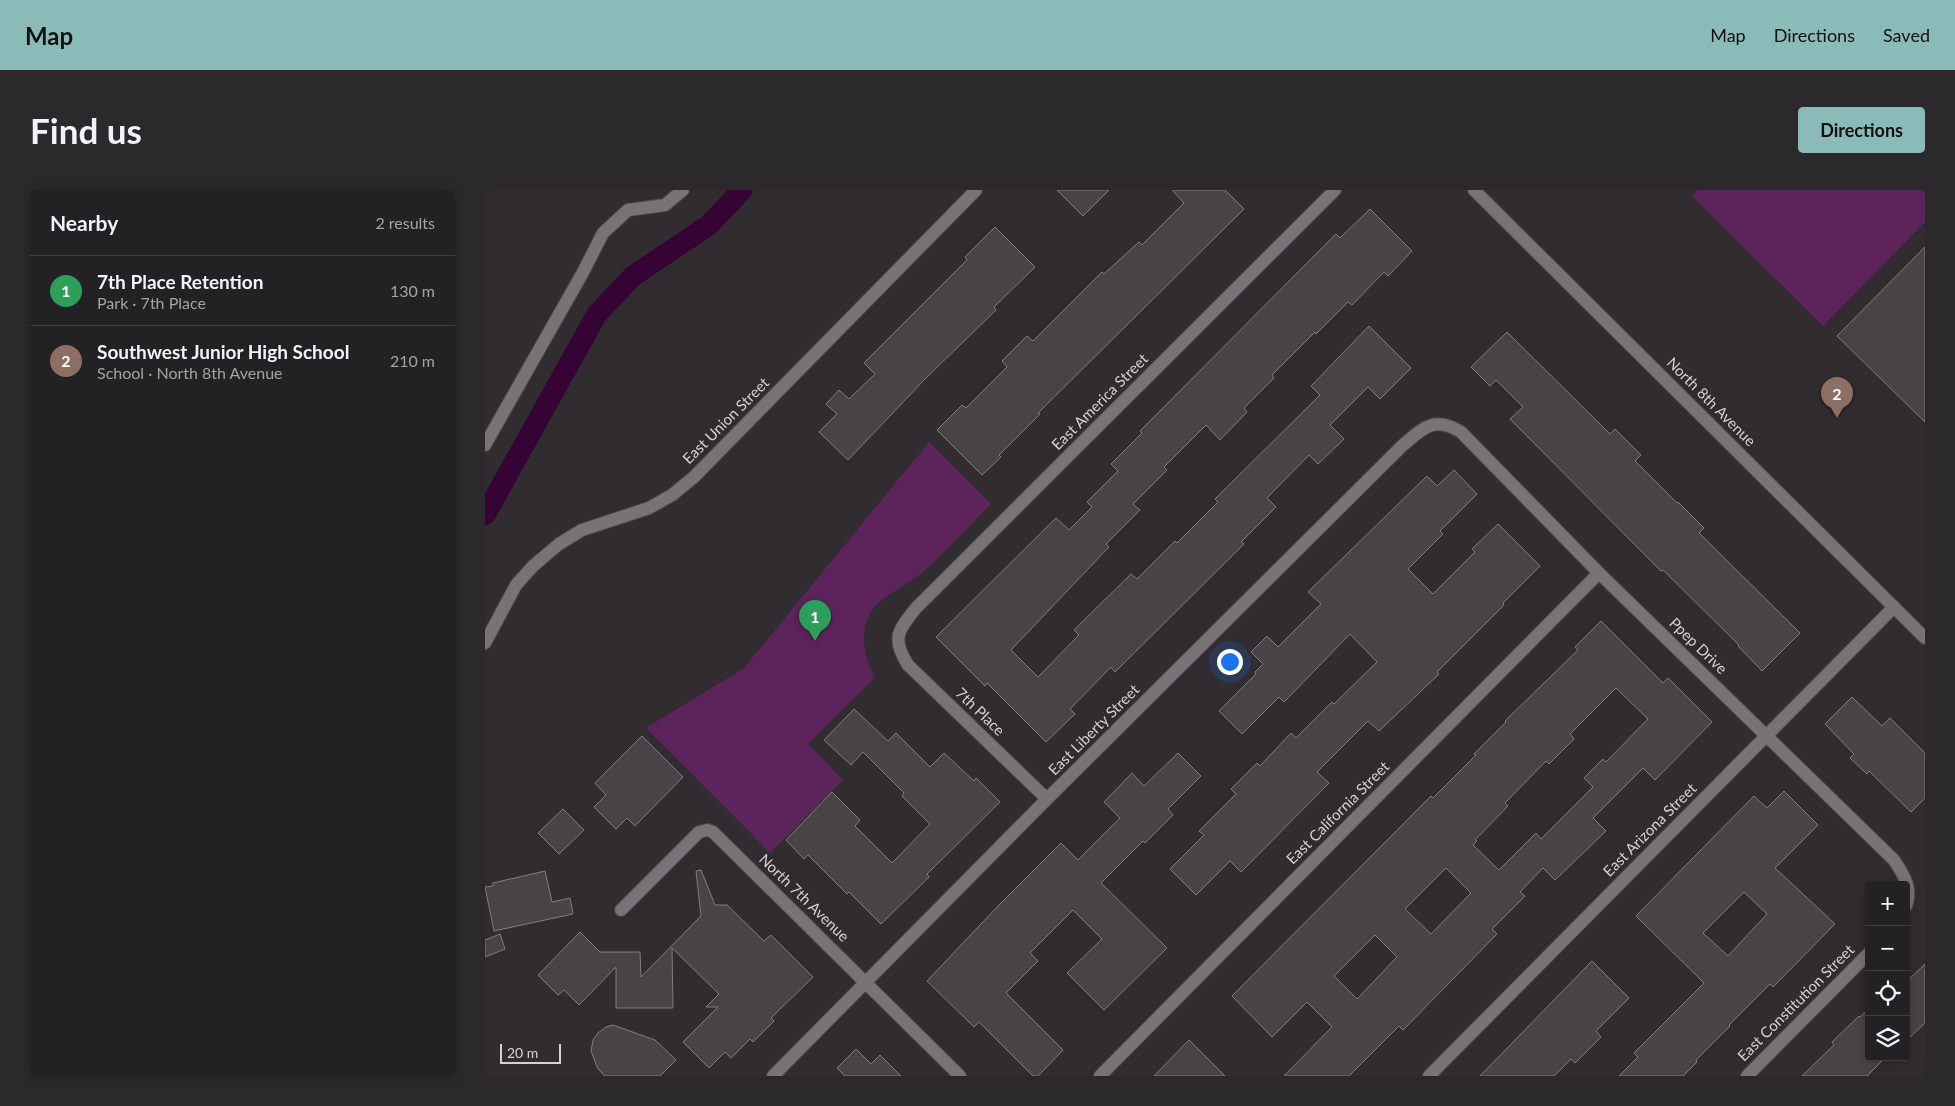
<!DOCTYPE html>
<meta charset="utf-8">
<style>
:root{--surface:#242124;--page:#2c292c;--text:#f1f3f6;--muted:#a3a3a6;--line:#413e41;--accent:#8bbbb9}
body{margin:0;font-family:Lato,sans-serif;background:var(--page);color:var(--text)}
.controls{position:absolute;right:15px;bottom:15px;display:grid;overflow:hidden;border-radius:5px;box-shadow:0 2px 12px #0003}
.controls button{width:45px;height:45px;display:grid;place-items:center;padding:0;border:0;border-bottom:1px solid var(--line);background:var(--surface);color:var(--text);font:25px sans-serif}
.scale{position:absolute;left:15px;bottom:12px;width:61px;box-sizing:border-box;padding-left:5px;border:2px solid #d5d2d4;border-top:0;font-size:14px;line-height:18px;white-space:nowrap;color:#d5d2d4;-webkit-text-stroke:4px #302c30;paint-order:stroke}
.you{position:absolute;left:744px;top:471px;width:18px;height:18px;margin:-12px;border:4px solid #fff;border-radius:50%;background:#1a73e8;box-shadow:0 0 0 8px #1a73e833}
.badge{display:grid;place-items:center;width:32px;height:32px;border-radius:50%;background:var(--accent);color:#fff;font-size:16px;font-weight:700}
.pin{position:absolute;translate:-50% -41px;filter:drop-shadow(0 1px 2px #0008)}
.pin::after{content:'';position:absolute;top:26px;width:18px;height:15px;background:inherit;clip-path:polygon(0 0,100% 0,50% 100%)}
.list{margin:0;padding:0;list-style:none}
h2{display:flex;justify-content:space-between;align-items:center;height:65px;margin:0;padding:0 20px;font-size:21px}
h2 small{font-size:16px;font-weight:400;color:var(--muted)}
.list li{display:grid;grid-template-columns:32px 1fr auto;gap:15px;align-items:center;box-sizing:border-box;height:70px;padding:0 20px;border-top:1px solid var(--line)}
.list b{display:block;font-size:19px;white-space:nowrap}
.list p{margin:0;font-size:16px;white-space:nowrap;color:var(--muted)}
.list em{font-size:16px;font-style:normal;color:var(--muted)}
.icon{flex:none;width:28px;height:28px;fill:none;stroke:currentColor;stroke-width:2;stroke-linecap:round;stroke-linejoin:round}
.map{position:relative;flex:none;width:1440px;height:886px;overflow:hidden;border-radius:5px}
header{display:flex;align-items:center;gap:30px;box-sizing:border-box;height:70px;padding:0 25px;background:var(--accent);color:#111}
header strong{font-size:24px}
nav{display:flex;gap:28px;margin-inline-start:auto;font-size:18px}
.intro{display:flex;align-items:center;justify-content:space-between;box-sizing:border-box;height:120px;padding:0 30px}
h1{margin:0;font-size:35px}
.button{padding:12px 22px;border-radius:5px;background:var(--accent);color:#111;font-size:18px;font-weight:700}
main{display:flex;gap:30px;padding:0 30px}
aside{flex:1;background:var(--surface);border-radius:5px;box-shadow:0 2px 12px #0003}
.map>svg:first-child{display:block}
.green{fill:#5d245b}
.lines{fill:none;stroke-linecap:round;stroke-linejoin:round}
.canal{stroke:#350334;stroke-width:21}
.building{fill:#484347;stroke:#837d82;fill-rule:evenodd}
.street-casing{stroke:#4d494d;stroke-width:14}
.secondary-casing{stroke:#4d494d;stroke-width:14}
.street{stroke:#797378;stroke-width:12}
.secondary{stroke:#797378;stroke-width:12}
.labels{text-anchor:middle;stroke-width:4;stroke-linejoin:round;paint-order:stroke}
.street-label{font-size:15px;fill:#d5d2d4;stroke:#302c30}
</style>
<header>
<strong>Map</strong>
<nav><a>Map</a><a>Directions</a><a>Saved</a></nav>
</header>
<div class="intro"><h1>Find us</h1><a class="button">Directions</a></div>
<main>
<aside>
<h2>Nearby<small>2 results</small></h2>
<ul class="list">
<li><span class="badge" style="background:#2e9e5b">1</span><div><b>7th Place Retention</b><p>Park · 7th Place</p></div><em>130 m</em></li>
<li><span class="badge" style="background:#8d6e63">2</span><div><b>Southwest Junior High School</b><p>School · North 8th Avenue</p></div><em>210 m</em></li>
</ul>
</aside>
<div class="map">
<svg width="1440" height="886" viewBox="0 0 1440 886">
<rect width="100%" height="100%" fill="#302c30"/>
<path class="green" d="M 1213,0 L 1440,0 L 1440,32 L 1338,136 L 1207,6 Z
M 444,252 L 506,314 C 484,336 462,361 438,382 C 425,393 409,400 397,410 C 371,431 377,462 390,488 L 323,554 L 358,590 L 285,663 L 161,538 L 259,478 Z"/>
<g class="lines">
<path class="canal" d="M 0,325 L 112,124 L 148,86 L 224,35 L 257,0"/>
</g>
<path class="building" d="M 572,0 L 624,0 L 598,26 Z
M 687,0 L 740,0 L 759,19 L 553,223 L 555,224 L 514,265 L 516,267 L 497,285 L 452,240 L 477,215 L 481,218 L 522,177 L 517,171 L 542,146 L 548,151 L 617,82 L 619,84 L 654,52 L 657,55 L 699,13 Z
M 885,19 L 927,61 L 903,86 L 899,82 L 867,115 L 863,112 L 831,144 L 830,142 L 787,185 L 789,188 L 759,218 L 762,222 L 735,250 L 721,235 L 679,277 L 682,280 L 648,314 L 655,320 L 621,354 L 624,357 L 526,460 L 553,487 L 594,445 L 589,440 L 646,384 L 652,389 L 690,351 L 692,353 L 733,312 L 730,309 L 835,205 L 826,196 L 884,136 L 926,178 L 895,209 L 883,197 L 845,235 L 859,249 L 833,274 L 824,265 L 782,308 L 791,317 L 756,352 L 759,354 L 630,482 L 626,477 L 585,519 L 590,524 L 561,552 L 502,493 L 500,496 L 451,447 L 571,328 L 584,340 L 607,317 L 602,312 L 633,281 L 626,274 L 657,243 L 655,241 L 851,44 L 855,48 Z
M 510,37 L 550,77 L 509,117 L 511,120 L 441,188 L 363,270 L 334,242 L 352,224 L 341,214 L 354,200 L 364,209 L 390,184 L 379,173 L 482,70 L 480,67 Z
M 1440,57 L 1440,232 L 1352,146 Z
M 1022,142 L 1125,244 L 1130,239 L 1156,265 L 1150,271 L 1192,313 L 1193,312 L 1219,338 L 1214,343 L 1315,443 L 1277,481 L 1253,456 L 1254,455 L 1178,380 L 1176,381 L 1025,229 L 1038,217 L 1011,190 L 1005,196 L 986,177 Z
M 969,280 L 992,304 L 955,341 L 958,344 L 923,379 L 948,404 L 990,362 L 987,359 L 1013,334 L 1055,376 L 1018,413 L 1019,415 L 952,482 L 954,484 L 894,541 L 883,531 L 832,582 L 844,593 L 756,682 L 745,671 L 711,705 L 685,679 L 719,645 L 714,641 L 751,604 L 746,599 L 772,573 L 775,576 L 806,543 L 811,548 L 847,512 L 849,514 L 892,472 L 865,444 L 799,512 L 794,507 L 757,544 L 734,521 L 771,484 L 770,482 L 778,474 L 766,462 L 782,446 L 793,457 L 836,414 L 823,402 L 942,286 L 952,296 Z
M 1116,431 L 1178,493 L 1183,488 L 1227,532 L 1170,590 L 1158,578 L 1108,628 L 1121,641 L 1070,690 L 1058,678 L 1035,702 L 1040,706 L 1007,739 L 1012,744 L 918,840 L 914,836 L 864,886 L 799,886 L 847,837 L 822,812 L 787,847 L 747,806 L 946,606 L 948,608 L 991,565 L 989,564 L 1021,532 L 1020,531 L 1093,460 L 1090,457 ZM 1131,498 L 1163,529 L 1121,572 L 1118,569 L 1099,588 L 1108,597 L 1056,649 L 1051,643 L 1014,680 L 988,655 L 992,651 L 990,650 L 1023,616 L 1020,613 L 1061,571 L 1064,574 L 1089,549 L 1085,544 ZM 961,678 L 986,703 L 946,744 L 920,719 ZM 890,745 L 912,767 L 872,809 L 849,786 Z
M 1367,507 L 1397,536 L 1405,528 L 1440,563 L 1440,608 L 1426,622 L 1384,581 L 1382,584 L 1365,568 L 1369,564 L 1340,534 Z
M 369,519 L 403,551 L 411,543 L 445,577 L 459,563 L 489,591 L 491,588 L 515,612 L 442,684 L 444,687 L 396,734 L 364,702 L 362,704 L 323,665 L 319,669 L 301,650 L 347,602 L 375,630 L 370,636 L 407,673 L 445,634 L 417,606 L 419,603 L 378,562 L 366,575 L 339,550 Z
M 157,546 L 198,587 L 150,636 L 142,628 L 131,639 L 109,617 L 121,605 L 110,593 Z
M 693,563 L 716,586 L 683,619 L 688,625 L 660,653 L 658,651 L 616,693 L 682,758 L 619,820 L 582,783 L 617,749 L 588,720 L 545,763 L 553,771 L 521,803 L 578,860 L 553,886 L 548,886 L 494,832 L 489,837 L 442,791 L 514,715 L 576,653 L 593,670 L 635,628 L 619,612 L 647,583 L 659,596 Z
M 1299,601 L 1333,635 L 1290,678 L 1350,734 L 1288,797 L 1285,794 L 1244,835 L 1245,836 L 1211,870 L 1212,872 L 1198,886 L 1134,886 L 1153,867 L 1149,863 L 1219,793 L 1151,726 L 1269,606 L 1282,618 ZM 1259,702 L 1282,724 L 1243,766 L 1218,743 Z
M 78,619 L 99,640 L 74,664 L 53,643 Z
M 216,680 L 230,715 L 242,715 L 279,751 L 286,745 L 328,787 L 286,828 L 289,831 L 268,852 L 265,849 L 246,868 L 240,862 L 224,878 L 198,852 L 233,817 L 221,817 L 234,804 L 187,758 L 188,818 L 131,818 L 131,777 L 94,815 L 79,800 L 73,805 L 53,785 L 95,742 L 115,762 L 155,762 L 156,787 L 216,726 L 211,681 Z
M 60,681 L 67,712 L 85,708 L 88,724 L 9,741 L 0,697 L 8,696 L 8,693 Z
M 15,744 L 20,759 L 0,767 L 0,750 Z
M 1107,771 L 1144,808 L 1111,841 L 1116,847 L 1090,873 L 1086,869 L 1069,886 L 995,886 Z
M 1440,774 L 1440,833 L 1421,851 L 1421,792 Z
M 1384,819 L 1384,867 L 1401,867 L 1382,886 L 1317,886 L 1349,855 L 1347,852 L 1374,826 L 1375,827 Z
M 128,835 L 170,850 L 191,870 L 175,886 L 120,886 L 113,879 L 106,861 L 108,850 L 113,843 L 121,837 Z
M 704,850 L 740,886 L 669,886 Z
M 371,859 L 386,874 L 395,865 L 416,886 L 360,886 L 352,878 Z"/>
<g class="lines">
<g class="street-casing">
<path id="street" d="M 0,255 L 97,84 L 118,43 L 143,20 L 180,15 L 198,0
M 0,453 L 31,395 L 48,376 L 74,354 L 97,340 L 164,318 L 187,305 L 209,287 L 491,0
M 562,609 L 423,475 C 406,448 413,441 431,418 L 850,0
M 136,720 L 214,642 L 222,640 L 228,642 L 475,886
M 288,886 L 562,609 L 917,256 C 938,238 949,225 976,242 L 1114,383 L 1409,670 C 1418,684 1428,698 1421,716
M 615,886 L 1114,383
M 944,886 L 1409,417
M 1262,886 L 1384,763"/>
</g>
<g class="secondary-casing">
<path id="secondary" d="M 989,0 L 1440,448"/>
</g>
<use href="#street" class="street"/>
<use href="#secondary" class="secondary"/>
</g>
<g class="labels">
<g class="street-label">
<text transform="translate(615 212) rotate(-45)" y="5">East America Street</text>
<text transform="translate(1226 212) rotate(45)" y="5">North 8th Avenue</text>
<text transform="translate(241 231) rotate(-45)" y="5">East Union Street</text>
<text transform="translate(1213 456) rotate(44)" y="5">Ppep Drive</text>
<text transform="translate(495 522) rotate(44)" y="5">7th Place</text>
<text transform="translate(609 540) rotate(-45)" y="5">East Liberty Street</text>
<text transform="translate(853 623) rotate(-45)" y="5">East California Street</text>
<text transform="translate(1165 640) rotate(-45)" y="5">East Arizona Street</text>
<text transform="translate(319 708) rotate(44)" y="5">North 7th Avenue</text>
<text transform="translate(1311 813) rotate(-45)" y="5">East Constitution Street</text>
</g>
</g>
</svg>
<div class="controls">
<button>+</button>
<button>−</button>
<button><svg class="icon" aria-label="locate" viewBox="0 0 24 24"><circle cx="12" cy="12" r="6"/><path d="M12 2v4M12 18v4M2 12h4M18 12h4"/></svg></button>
<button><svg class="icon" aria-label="layers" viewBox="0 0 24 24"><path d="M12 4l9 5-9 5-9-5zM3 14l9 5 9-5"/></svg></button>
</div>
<div class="scale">20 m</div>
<div class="you"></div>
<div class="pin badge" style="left:330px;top:451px;background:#2e9e5b">1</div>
<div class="pin badge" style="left:1352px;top:228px;background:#8d6e63">2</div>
</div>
</main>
